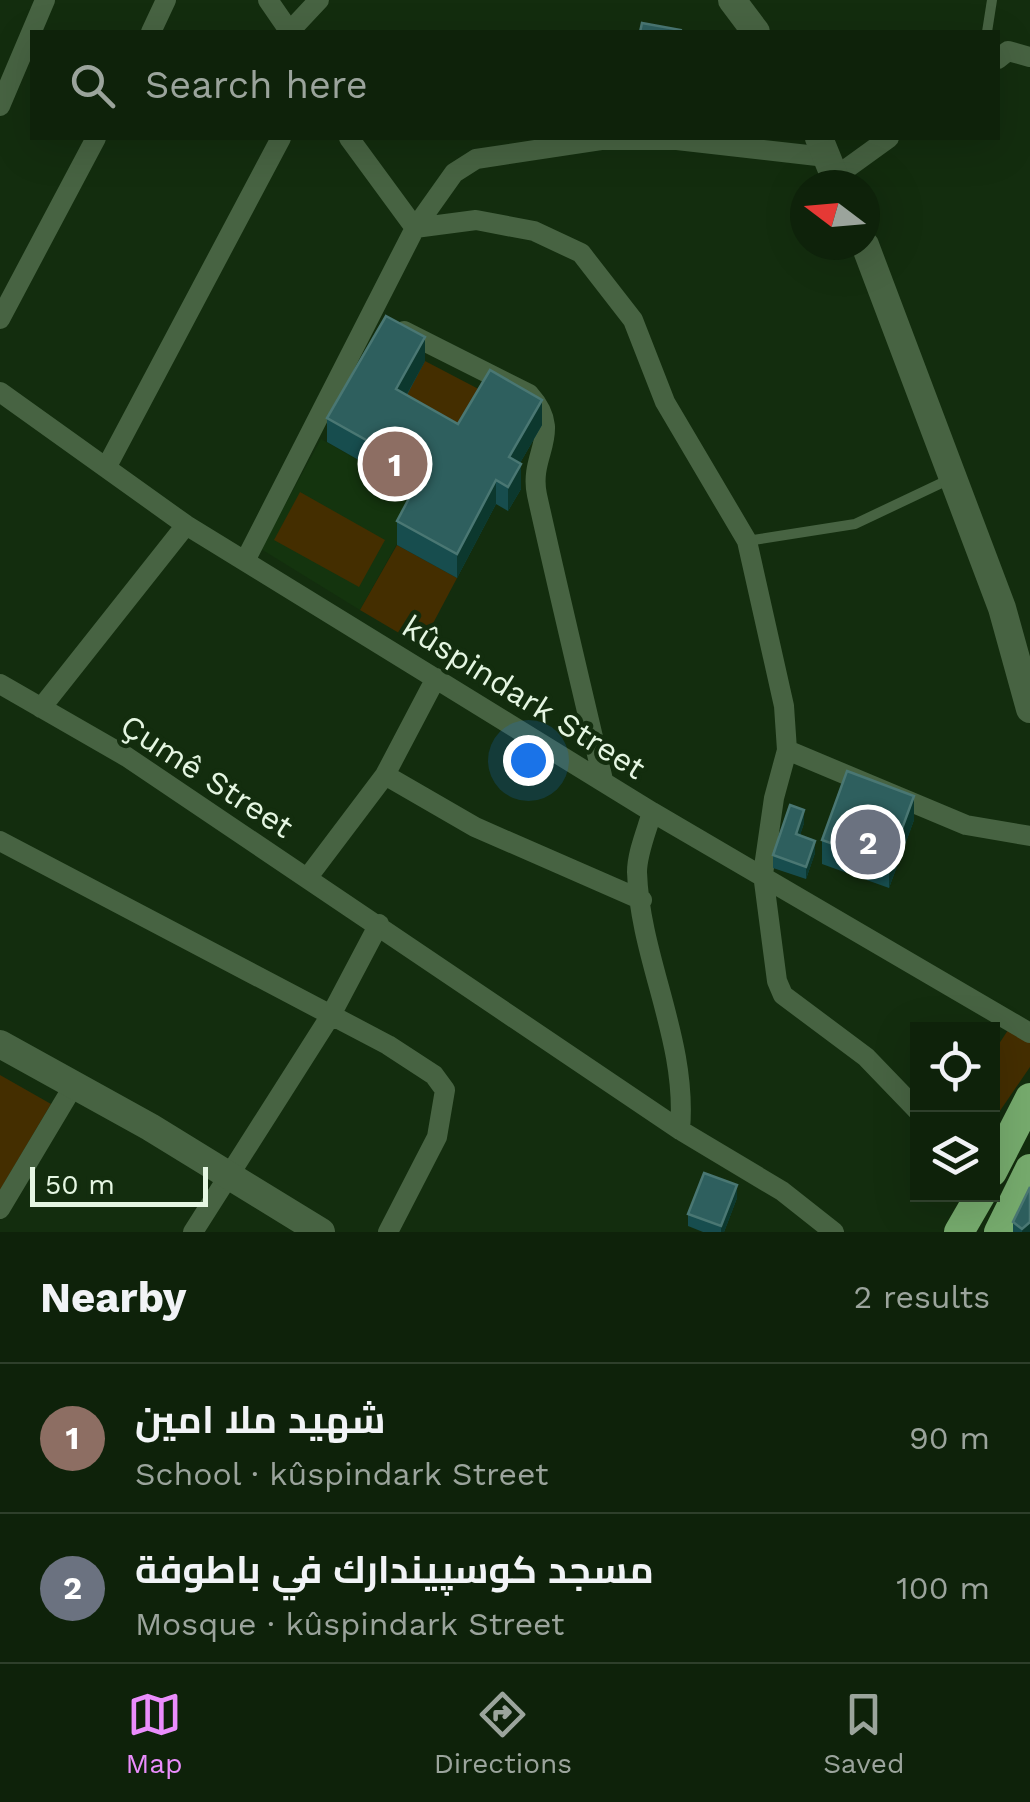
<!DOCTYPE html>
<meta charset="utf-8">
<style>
:root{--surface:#0e220a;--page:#172a13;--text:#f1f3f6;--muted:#9ba49c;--line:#2e3f2b;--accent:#ea8dfc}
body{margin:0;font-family:"Work Sans",Cairo,sans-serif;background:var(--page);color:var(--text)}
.controls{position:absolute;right:30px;bottom:30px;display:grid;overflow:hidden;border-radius:0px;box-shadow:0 10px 40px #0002}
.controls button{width:90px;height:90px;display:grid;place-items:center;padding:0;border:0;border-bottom:2px solid var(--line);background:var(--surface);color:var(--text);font:50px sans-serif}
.compass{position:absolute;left:790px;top:170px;width:90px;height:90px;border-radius:50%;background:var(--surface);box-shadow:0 10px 40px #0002;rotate:286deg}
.scale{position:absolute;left:30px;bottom:25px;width:178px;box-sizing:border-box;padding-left:10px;border:5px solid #e5f6e2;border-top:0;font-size:28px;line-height:35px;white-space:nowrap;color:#e5f6e2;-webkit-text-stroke:8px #132d0e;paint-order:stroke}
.you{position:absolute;left:528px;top:760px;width:35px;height:35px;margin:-25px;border:8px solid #fff;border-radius:50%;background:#1a73e8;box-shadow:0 0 0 15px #1a73e833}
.badge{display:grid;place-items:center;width:65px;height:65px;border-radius:50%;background:var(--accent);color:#fff;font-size:32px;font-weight:700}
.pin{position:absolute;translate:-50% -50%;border:5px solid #fff;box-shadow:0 2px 10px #0006}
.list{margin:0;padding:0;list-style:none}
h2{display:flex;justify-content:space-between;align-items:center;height:130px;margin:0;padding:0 40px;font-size:42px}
h2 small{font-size:32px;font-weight:400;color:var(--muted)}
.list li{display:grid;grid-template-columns:65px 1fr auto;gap:30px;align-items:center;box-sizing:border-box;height:150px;padding:0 40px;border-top:2px solid var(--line)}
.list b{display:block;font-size:38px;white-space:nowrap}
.list p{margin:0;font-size:32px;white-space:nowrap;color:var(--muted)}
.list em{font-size:32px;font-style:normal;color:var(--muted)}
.icon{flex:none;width:55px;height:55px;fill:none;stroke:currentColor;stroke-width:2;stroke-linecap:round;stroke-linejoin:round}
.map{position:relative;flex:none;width:1030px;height:1232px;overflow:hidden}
.search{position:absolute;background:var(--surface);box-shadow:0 10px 40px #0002;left:30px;right:30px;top:30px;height:110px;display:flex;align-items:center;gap:25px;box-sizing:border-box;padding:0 35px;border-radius:0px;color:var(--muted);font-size:38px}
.sheet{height:430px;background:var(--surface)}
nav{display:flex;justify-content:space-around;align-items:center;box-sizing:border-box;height:140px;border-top:2px solid var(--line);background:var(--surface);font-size:28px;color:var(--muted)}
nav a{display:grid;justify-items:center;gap:5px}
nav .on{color:var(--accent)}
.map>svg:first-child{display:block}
.built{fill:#14340e}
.green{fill:#442e00}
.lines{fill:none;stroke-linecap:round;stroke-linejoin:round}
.lane{stroke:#476342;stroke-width:10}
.street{stroke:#476342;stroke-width:20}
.secondary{stroke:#476342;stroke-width:28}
.highway{stroke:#76ab6d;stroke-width:30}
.wall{fill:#174d4e}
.shaded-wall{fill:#0c382e}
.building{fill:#2e5f5e;stroke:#4a7773;stroke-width:2.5}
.labels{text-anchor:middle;stroke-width:9;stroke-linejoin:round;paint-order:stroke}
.street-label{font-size:32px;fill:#e5f6e2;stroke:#132d0e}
</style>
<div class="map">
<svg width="1030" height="1232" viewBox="0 0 1030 1232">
<rect width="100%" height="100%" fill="#132d0e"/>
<path class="built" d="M 321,439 L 423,497 L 360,610 L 261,549 Z"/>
<path class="green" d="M 425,361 L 490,395 L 458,449 L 396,414 Z
M 300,492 L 385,540 L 359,587 L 274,540 Z
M 397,545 L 457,578 L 421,646 L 360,610 Z
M 1010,1027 L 1030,1040 L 1030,1067 L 993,1121 L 993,1053 Z
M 0,1075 L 51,1104 L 0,1190 Z"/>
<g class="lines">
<path class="lane" d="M 987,32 L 992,0
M 747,541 L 855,524 L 950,479"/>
<path class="street" d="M 268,0 L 290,32
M 151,32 L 166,0
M 289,32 L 319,0
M 998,59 L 1008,51 L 1030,57
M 0,106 L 45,0
M 349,138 L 415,228 L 476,220 L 534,231 L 581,253 L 633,320 L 665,402 L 747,541 L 784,706 L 787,750 L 774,798 L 763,874 L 777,981 L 783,995 L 866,1057 L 918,1111
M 835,177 L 889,138
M 0,319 L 96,138
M 404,331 L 529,394 C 565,434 528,453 537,495 C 558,590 581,685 603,780
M 0,392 L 186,525 L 652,812 L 1030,1033
M 106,468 L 281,138
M 245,561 L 415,228 L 454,173 L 476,159 L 601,140 L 677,140 L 826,157
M 0,684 L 127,757 L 680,1130 L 782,1191 L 834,1232
M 41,708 L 186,525
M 787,750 L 966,825 L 1030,836
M 385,775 L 475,827 L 642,900
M 652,812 C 647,830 637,853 637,872 C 640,960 688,1040 680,1130
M 0,841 L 388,1045 L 434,1075 L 445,1090 L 437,1137 L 388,1232
M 308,877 L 385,775 L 436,678
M 0,1209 L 74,1085
M 193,1232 L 331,1015 L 379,924"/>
<path class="secondary" d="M 732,0 L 756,32
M 819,138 L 838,185
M 865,245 L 1002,608 L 1030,709
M 0,1044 L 150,1127 L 321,1232"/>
<path class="highway" d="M 992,1172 L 1030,1098
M 959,1232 L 981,1194
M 999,1232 L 1030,1169"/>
</g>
<path class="wall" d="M 425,361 L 407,395 L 458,424 L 542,425 L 520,463 L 521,489 L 508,511 L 496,504 L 457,578 L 397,545 L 397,521 L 413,491 L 327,442 L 327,418 Z
M 914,820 L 889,888 L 822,864 L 822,840 Z
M 804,823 L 800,835 L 815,853 L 806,879 L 773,868 L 773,855 Z
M 737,1198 L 724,1232 L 703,1232 L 688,1226 L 688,1214 Z
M 1013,1222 L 1030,1232 L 1013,1232 Z"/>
<path class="shaded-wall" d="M 425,337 L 425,361 L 396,414 L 396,389 Z
M 542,400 L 542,425 L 509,482 L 509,457 Z
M 521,464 L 521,489 L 508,511 L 508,487 Z
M 496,480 L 496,504 L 457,578 L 457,554 Z
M 914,796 L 914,820 L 889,888 L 889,864 Z
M 804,810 L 804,823 L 796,847 L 796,834 Z
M 815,841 L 815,853 L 806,879 L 806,867 Z
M 737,1185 L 737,1198 L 724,1232 L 721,1232 L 721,1226 Z
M 1030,1222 L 1030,1232 L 1022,1232 L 1022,1229 Z"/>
<path class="building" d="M 642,23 L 681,30 L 682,32 L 640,32 Z
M 386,316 L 425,337 L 396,389 L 458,424 L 490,370 L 542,400 L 509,457 L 521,464 L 508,487 L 496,480 L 457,554 L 397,521 L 423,472 L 327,418 Z
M 847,771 L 914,796 L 889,864 L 822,840 Z
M 790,805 L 804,810 L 796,834 L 815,841 L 806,867 L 773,855 Z
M 704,1173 L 737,1185 L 721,1226 L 688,1214 Z
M 1030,1187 L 1030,1222 L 1022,1229 L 1013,1222 Z"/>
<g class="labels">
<g class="street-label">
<text transform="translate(524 697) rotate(32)" y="11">kûspindark Street</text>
<text transform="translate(207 776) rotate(33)" y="11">Çumê Street</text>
</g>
</g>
</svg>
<div class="controls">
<button><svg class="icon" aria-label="locate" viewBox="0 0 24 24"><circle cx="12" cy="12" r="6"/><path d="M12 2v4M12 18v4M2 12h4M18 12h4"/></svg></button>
<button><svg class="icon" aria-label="layers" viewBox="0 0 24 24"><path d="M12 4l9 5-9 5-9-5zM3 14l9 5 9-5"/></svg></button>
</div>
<svg class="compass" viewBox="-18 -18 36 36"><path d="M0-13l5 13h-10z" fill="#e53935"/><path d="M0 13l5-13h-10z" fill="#9ba49c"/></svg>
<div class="scale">50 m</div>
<div class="you"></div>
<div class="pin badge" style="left:395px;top:464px;background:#8d6e63">1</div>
<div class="pin badge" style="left:868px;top:842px;background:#6b7280">2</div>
<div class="search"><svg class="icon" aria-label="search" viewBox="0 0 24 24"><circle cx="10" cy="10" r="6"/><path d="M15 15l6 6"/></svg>Search here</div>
</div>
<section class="sheet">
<h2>Nearby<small>2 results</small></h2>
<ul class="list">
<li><span class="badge" style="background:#8d6e63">1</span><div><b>شهيد ملا امين</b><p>School · kûspindark Street</p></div><em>90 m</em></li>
<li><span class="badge" style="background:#6b7280">2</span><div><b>مسجد كوسپيندارك في باطوفة</b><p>Mosque · kûspindark Street</p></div><em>100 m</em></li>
</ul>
</section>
<nav>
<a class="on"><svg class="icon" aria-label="map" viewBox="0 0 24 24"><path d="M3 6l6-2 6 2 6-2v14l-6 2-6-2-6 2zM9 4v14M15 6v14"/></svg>Map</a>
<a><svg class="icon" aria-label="directions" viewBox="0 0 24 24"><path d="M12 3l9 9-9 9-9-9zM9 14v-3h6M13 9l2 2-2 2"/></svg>Directions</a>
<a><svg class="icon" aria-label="saved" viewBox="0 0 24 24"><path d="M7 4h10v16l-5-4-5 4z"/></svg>Saved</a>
</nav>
